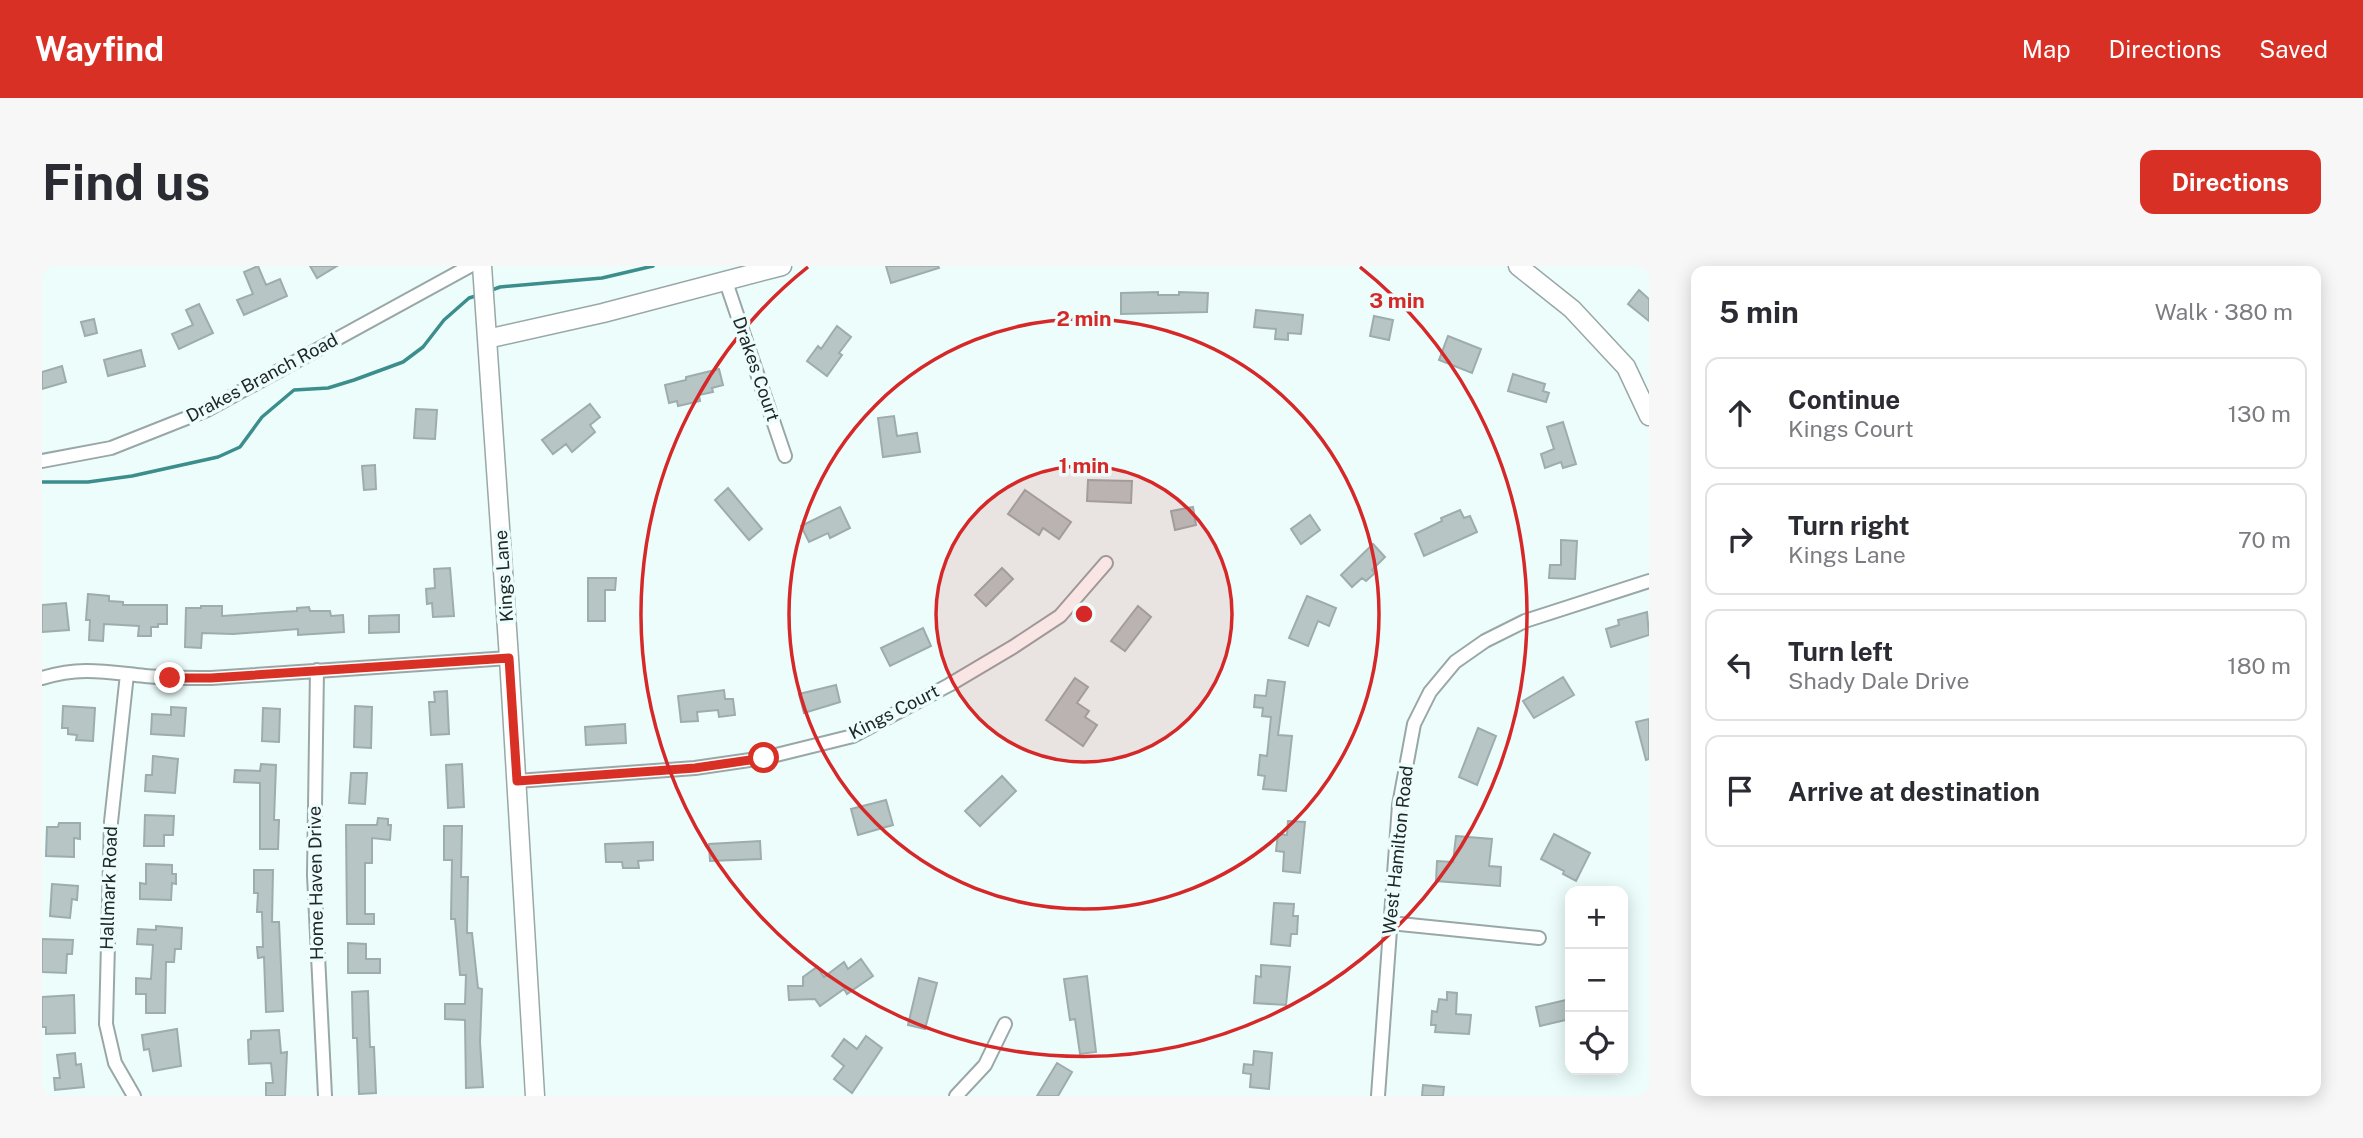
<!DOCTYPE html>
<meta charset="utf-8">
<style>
:root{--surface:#fff;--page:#f7f7f7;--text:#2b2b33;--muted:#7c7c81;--line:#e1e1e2;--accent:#d93025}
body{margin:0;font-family:"Public Sans",sans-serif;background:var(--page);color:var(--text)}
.controls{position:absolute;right:21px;bottom:21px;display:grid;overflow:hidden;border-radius:14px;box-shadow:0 4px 18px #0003}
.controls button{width:63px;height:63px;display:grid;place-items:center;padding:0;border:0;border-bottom:2px solid var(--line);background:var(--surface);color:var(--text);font:35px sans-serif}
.stop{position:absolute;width:21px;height:21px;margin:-16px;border:5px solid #d93025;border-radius:50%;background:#fff}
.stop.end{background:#d93025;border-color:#fff;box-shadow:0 2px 7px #0008}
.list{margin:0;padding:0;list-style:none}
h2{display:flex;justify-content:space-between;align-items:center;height:91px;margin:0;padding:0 28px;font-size:30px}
h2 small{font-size:23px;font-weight:400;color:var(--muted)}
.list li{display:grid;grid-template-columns:46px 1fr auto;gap:21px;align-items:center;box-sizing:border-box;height:112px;margin:0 14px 14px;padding:0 14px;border:2px solid var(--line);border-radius:14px}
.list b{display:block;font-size:26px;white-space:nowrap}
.list p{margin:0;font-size:23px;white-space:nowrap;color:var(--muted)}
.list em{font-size:23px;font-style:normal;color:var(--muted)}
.icon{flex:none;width:38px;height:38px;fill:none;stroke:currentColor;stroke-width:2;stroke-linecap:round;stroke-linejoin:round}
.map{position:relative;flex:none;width:1607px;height:830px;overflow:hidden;border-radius:14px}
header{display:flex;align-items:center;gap:42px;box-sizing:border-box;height:98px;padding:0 35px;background:var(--accent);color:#fff}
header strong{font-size:33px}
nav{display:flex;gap:38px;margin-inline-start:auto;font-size:24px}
.intro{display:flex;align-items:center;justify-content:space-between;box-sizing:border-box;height:168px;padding:0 42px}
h1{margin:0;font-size:49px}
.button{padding:18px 32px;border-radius:14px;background:var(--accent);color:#fff;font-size:24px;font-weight:700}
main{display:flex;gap:42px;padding:0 42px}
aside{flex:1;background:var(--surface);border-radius:14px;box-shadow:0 4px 18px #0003}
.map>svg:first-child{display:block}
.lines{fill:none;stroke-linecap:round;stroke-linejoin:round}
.stream{stroke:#3b8e8c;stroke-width:3.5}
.building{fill:#b7c6c5;stroke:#9dacac;stroke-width:2}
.street-casing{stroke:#99a8a7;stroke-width:16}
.secondary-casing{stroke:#99a8a7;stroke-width:21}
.street{stroke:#fff;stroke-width:12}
.secondary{stroke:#fff;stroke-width:18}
.route{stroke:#d93025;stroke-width:9}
.ring{fill:none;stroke:#d62828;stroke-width:3.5}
.labels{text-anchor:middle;stroke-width:7;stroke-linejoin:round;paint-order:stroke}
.street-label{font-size:18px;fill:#212626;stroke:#ecfdfc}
.centre{fill:#d62828;stroke:#ecfdfc;stroke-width:3.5}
.ring-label{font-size:21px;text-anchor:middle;font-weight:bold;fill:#d62828;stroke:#ecfdfc;stroke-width:7;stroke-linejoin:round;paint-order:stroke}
</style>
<header>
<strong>Wayfind</strong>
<nav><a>Map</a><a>Directions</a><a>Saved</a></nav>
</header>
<div class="intro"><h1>Find us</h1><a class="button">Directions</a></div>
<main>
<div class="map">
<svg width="1607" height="830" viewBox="0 0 1607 830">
<rect width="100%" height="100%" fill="#ecfdfc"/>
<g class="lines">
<path class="stream" d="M 447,25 L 458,21 L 560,12 L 611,0
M 0,216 L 46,216 L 90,210 L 176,191 L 198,181 L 220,151 L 252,124 L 286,122 L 312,114 L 361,96 L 381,81 L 402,54 L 427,32 L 437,29"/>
</g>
<path class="building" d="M 216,0 L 224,19 L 238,13 L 245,30 L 202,49 L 195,34 L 211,28 L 202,6 Z
M 268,0 L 295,0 L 275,12 Z
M 844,0 L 896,0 L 897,2 L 849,17 Z
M 1597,24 L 1607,33 L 1607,55 L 1586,38 Z
M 1116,26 L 1116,29 L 1137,29 L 1137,26 L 1166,27 L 1165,46 L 1079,48 L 1079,27 Z
M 157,38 L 171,67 L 137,83 L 130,68 L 151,59 L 144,44 Z
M 1214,44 L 1261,49 L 1259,68 L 1246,67 L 1246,74 L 1233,73 L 1234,63 L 1212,61 Z
M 1332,50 L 1351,54 L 1347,74 L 1328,70 Z
M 52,53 L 55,67 L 43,70 L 39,56 Z
M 795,60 L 809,71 L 797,87 L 800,89 L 785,110 L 765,95 L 776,80 L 779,83 Z
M 1406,70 L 1439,83 L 1430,107 L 1397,94 Z
M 99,84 L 103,100 L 66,110 L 62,94 Z
M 20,100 L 24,116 L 0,123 L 0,106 Z
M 677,103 L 681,119 L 670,122 L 671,126 L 657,129 L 658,135 L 636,140 L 635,135 L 627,137 L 623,119 L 644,114 L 644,111 Z
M 1471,108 L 1503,118 L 1501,125 L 1507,127 L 1504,136 L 1466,125 Z
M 548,138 L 558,151 L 548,159 L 553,166 L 530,186 L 524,178 L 511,188 L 500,174 Z
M 374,143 L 395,144 L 393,173 L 372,172 Z
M 852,150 L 855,170 L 875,167 L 878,186 L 841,191 L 836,152 Z
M 1521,156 L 1534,198 L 1521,202 L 1519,196 L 1503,202 L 1499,188 L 1512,183 L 1505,161 Z
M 333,199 L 334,223 L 322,224 L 320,200 Z
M 1046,214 L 1090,215 L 1089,237 L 1045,235 Z
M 686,222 L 720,263 L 707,274 L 673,234 Z
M 983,224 L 1029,256 L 1017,273 L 1001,262 L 997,269 L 966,248 Z
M 798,241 L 808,262 L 788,272 L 786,267 L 767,276 L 759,260 Z
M 1151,241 L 1154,259 L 1133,264 L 1129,245 Z
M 1418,244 L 1422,252 L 1428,250 L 1435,266 L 1382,290 L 1373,268 L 1400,255 L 1399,252 Z
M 1268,249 L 1278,264 L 1259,278 L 1249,263 Z
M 1519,274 L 1535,275 L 1533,313 L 1507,312 L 1508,299 L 1519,299 Z
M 1331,278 L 1343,291 L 1330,304 L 1333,307 L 1324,315 L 1320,312 L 1310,321 L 1299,309 Z
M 408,302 L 412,350 L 391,351 L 390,337 L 385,338 L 384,323 L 393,322 L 392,303 Z
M 960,302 L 971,313 L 944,340 L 933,329 Z
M 546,312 L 574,312 L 573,324 L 563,324 L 563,355 L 546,355 Z
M 46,328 L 67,330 L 67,335 L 81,336 L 81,339 L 125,339 L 125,358 L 116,358 L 116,361 L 109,361 L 109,370 L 96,370 L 97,360 L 62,358 L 61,375 L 47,374 L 48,354 L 44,354 Z
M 1265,330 L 1294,342 L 1287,360 L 1276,355 L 1266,380 L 1247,372 Z
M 24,337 L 27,364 L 0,366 L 0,339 Z
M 159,340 L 180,340 L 180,350 L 255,345 L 255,342 L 267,341 L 268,345 L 288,345 L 289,350 L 301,349 L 302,366 L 256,369 L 256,363 L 191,368 L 160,367 L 159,382 L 143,381 L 144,342 L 159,342 Z
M 1096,340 L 1109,351 L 1083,385 L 1069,375 Z
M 1605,346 L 1607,369 L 1569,381 L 1564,363 L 1577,359 L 1576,354 Z
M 357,349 L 357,366 L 327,367 L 327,350 Z
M 881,362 L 889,380 L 848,400 L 839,382 Z
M 1521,411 L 1532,429 L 1492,452 L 1481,435 Z
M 1033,412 L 1046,421 L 1035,437 L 1047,445 L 1043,451 L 1055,459 L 1041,480 L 1004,454 Z
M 1226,414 L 1243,416 L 1236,469 L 1250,470 L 1244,525 L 1221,523 L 1223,510 L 1216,509 L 1218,489 L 1225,490 L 1229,451 L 1220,450 L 1221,442 L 1212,441 L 1213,429 L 1224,430 Z
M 794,419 L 798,436 L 762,447 L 757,428 Z
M 682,424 L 683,433 L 691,433 L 693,449 L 677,451 L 676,444 L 655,446 L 656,455 L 639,456 L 636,430 Z
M 405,425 L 407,468 L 389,469 L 387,436 L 393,436 L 392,426 Z
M 21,440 L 53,442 L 51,475 L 34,474 L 35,469 L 26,468 L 26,462 L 20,462 Z
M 313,440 L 330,441 L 329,482 L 312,481 Z
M 129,441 L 144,442 L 142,470 L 109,468 L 110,448 L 129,449 Z
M 221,442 L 238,443 L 237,476 L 220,475 Z
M 1607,453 L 1607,493 L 1604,494 L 1594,456 Z
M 583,458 L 584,477 L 544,479 L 543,461 Z
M 1436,462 L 1454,470 L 1435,519 L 1417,511 Z
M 111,490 L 136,493 L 133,527 L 103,525 L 104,509 L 110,509 Z
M 219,498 L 234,499 L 232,554 L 237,554 L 236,583 L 218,583 L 218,517 L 192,516 L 193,504 L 218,505 Z
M 420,498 L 422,541 L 406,542 L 404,499 Z
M 309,507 L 325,507 L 323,538 L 307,537 Z
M 960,510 L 974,525 L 938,560 L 923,545 Z
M 844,534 L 851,559 L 816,569 L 809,543 Z
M 103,549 L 132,550 L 131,569 L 122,569 L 122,580 L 102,580 Z
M 336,552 L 346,553 L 346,559 L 349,559 L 348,574 L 330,572 L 330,597 L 323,597 L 323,648 L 332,648 L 332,658 L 305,658 L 304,559 L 335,559 Z
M 1246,555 L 1263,556 L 1258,607 L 1241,605 L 1242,586 L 1234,585 L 1236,568 L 1245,569 Z
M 17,557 L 38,557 L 38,573 L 32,572 L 32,591 L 4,590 L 5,561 L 16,561 Z
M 402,560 L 420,560 L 419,611 L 426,611 L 425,667 L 430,667 L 436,722 L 440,723 L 438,776 L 441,821 L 424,822 L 423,754 L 403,753 L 403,738 L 423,738 L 424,709 L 418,709 L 413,653 L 409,653 L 410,594 L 402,594 Z
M 1512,568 L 1548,587 L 1534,615 L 1521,608 L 1522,605 L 1499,593 Z
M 1414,570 L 1450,573 L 1447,600 L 1459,601 L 1458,620 L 1394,615 L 1395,595 L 1411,596 Z
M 718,575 L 719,593 L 668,595 L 667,578 Z
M 611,576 L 611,594 L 596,595 L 597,602 L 581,602 L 580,596 L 564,596 L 563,578 Z
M 104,598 L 130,599 L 130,608 L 134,608 L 134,618 L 130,617 L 129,634 L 98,633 L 98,617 L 104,618 Z
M 212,604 L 231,604 L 230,656 L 237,656 L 241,745 L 224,746 L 222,691 L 216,692 L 215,681 L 221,681 L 220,646 L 215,646 L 216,627 L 212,627 Z
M 10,618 L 36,620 L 35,634 L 30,633 L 28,652 L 8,650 Z
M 1232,637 L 1252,638 L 1251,650 L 1256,650 L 1255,668 L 1249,668 L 1248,680 L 1229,678 Z
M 114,660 L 140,662 L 139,683 L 133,683 L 132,696 L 124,696 L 123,747 L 104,747 L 104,728 L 94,728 L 94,712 L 109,713 L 111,679 L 95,678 L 96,663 L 114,664 Z
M 0,673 L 31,674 L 30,688 L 25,688 L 24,707 L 0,706 Z
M 306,677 L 324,678 L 324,693 L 338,693 L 338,707 L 306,707 Z
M 819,693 L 831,710 L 805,728 L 802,723 L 778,740 L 773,733 L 747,734 L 746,720 L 761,720 L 761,711 L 775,701 L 782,711 L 802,696 L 806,703 Z
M 1219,699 L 1248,701 L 1244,739 L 1212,737 L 1214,710 L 1219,711 Z
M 1045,710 L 1054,786 L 1038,788 L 1033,753 L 1028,754 L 1022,713 Z
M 877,712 L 895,717 L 883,763 L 866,759 Z
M 326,725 L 328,781 L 332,781 L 334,827 L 317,828 L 315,772 L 311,772 L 310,726 Z
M 1405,726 L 1415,727 L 1414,748 L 1429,749 L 1427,768 L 1393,766 L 1394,759 L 1389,759 L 1390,745 L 1395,746 L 1397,733 L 1405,734 Z
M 32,729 L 33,767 L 4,768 L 4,761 L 0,761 L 0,731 Z
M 1528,733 L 1528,753 L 1498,760 L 1494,741 Z
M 135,763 L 139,800 L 111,805 L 107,783 L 102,784 L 100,769 Z
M 237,764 L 239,787 L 245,786 L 243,830 L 224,830 L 224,817 L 231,817 L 229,797 L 207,798 L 206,774 L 209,773 L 209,765 Z
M 824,770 L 840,782 L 810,827 L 792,813 L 802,800 L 790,790 L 802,773 L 815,783 Z
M 1212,785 L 1230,787 L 1227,823 L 1208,821 L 1209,808 L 1201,807 L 1202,798 L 1211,799 Z
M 33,787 L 34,799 L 39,798 L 42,821 L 13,824 L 12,812 L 18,812 L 15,789 Z
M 1015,797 L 1030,806 L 1016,830 L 995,830 Z
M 1381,819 L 1402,821 L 1401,830 L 1380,830 Z"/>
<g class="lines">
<g class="street-casing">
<path id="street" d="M 684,16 L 743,190
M 0,195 L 69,182 L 165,144 L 428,0
M 275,404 L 272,609 L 283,830
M 85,408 L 69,556 L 64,758 L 73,797 L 92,830
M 0,412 C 39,400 64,406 103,410 C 125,412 147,412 169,412 L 467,392
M 475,515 L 653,502 L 722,492 L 811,470 L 907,419 L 971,381 L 1018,350 L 1064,297
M 1348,657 L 1497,672
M 914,830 L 943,799 L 963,758
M 1336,830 L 1357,539 L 1372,458 L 1388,426 L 1413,396 L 1443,375 L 1483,355 L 1607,315"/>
</g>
<g class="secondary-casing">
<path id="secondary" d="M 440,0 L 467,392 L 493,830
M 1476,0 L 1530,43 L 1584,101 L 1607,150
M 445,73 L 561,47 L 740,0"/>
</g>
<use href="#street" class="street"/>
<use href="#secondary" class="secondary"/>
</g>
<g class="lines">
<path class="route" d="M 128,412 L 169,412 L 467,392 L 475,515 L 653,502 L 722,492"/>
</g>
<circle cx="1042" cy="348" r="148" fill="#d62828" fill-opacity=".12"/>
<g class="ring">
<circle cx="1042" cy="348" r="148"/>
<circle cx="1042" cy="348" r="295"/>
<path d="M1318 1A443 443 0 1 1 766 1"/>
</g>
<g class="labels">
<g class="street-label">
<text transform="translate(714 103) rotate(71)" y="6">Drakes Court</text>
<text transform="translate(220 112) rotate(-28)" y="6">Drakes Branch Road</text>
<text transform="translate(462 310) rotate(-94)" y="6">Kings Lane</text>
<text transform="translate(852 446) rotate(-27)" y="6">Kings Court</text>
<text transform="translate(1356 584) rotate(-84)" y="6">West Hamilton Road</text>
<text transform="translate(274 617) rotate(-91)" y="6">Home Haven Drive</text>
<text transform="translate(67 622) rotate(-88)" y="6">Hallmark Road</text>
</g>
</g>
<circle cx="1042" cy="348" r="10" class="centre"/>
<g class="ring-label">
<text x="1355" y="42">3 min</text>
<text x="1042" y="60">2 min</text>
<text x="1042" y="207">1 min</text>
</g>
</svg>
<div class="controls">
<button>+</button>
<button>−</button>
<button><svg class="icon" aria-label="locate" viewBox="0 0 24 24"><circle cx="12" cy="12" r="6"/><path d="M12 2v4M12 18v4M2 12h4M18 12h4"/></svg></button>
</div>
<div class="stop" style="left:722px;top:492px"></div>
<div class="stop end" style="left:128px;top:412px"></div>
</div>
<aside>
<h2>5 min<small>Walk · 380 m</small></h2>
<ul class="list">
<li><svg class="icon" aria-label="ahead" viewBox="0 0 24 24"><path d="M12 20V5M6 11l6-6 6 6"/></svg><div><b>Continue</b><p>Kings Court</p></div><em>130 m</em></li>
<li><svg class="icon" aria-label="right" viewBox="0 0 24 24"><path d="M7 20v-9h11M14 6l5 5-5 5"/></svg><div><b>Turn right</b><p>Kings Lane</p></div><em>70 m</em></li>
<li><svg class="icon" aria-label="left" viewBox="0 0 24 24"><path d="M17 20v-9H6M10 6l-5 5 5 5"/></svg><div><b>Turn left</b><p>Shady Dale Drive</p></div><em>180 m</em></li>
<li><svg class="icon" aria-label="arrive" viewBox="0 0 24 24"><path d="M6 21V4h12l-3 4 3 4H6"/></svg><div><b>Arrive at destination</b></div></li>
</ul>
</aside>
</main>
